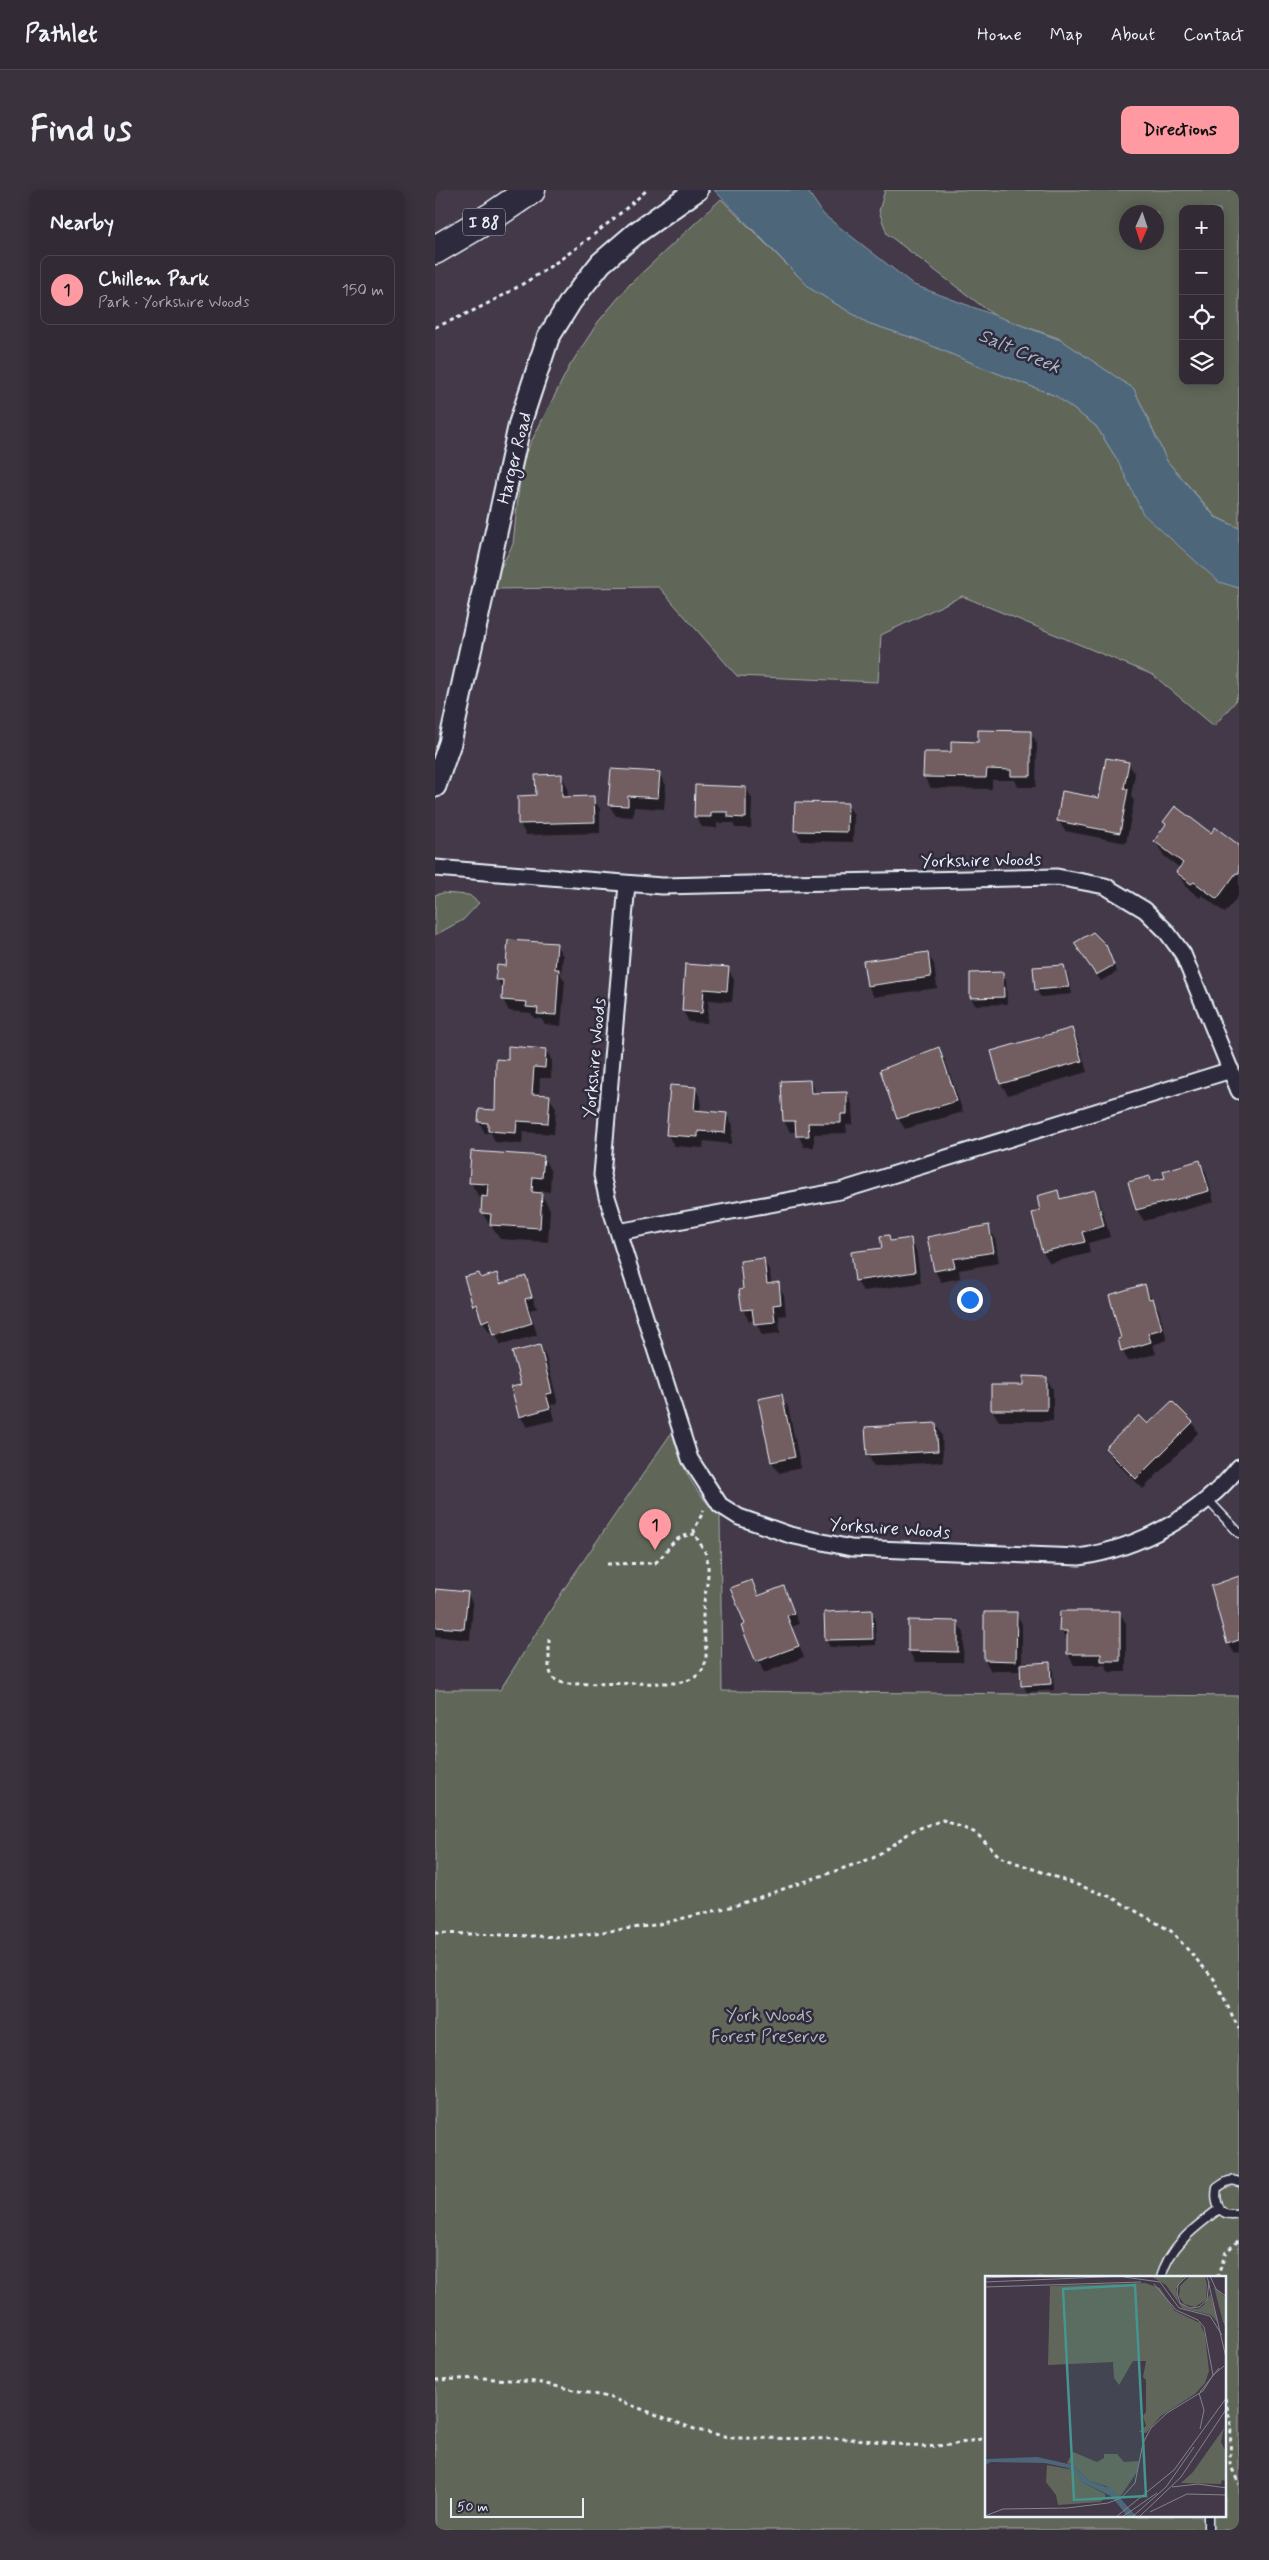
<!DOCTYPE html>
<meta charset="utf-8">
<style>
:root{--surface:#322b36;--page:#3a333e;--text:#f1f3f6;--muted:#a8a7ad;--line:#4d4751;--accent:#ff9aa2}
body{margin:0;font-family:Mynerve,sans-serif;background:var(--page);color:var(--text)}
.controls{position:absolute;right:15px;top:15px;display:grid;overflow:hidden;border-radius:10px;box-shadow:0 2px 12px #0003}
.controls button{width:45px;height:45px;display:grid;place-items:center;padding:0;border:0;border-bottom:1px solid var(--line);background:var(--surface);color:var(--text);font:25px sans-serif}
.compass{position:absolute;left:684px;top:15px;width:45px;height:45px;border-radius:50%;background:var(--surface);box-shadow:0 2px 12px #0003;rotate:183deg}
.scale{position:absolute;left:15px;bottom:12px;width:134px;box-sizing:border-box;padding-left:5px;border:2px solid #e8f1f8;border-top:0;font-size:14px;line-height:18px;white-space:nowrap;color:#e8f1f8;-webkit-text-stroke:4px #2f2a3d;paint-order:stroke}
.you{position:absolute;left:534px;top:1109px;width:18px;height:18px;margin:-12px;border:4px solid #fff;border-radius:50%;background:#1a73e8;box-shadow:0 0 0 8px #1a73e833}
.badge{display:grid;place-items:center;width:32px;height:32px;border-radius:50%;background:var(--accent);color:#111;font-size:16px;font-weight:700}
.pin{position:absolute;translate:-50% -41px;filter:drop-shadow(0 1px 2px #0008)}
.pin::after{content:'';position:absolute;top:26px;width:18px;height:15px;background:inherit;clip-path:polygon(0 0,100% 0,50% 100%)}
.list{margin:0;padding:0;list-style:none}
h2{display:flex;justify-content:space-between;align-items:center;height:65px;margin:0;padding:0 20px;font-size:21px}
h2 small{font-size:16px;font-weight:400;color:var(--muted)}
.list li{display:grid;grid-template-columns:32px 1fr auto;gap:15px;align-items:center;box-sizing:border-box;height:70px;margin:0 10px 10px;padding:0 10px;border:1px solid var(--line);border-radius:10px}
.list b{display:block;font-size:19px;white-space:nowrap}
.list p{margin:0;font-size:16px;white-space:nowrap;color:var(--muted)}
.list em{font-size:16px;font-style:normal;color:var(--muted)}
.icon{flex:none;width:28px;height:28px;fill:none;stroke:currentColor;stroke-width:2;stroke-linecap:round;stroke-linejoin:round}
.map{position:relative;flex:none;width:804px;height:2340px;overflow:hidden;border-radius:10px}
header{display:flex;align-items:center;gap:30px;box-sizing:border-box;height:70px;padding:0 25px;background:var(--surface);border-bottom:1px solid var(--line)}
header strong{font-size:24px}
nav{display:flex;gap:28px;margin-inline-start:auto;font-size:18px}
.intro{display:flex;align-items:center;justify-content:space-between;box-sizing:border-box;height:120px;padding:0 30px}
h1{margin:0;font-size:35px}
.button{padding:12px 22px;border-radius:10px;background:var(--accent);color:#111;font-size:18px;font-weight:700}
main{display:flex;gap:30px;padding:0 30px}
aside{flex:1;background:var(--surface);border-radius:10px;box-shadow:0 2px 12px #0003}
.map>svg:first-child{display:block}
.green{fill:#606659;stroke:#a4aca8;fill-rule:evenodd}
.water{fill:#4e667a;stroke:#8c9eac}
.shadow{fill:#0007}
.building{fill:#725d60;stroke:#e8f1f8}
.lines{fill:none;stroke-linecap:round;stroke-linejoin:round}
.lane-casing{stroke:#e8f1f8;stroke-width:11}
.street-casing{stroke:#e8f1f8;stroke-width:19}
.secondary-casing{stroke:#e8f1f8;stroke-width:25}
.highway-casing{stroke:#e8f1f8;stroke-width:31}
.path{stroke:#e8f1f8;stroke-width:3;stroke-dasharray:4 4;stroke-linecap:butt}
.lane{stroke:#2f2a3d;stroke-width:8}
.street{stroke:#2f2a3d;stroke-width:15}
.secondary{stroke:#2f2a3d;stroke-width:21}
.highway{stroke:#2f2a3d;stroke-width:28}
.labels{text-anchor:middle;stroke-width:5;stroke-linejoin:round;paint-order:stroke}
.shield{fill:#2f2a3d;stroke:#b0b5c0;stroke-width:1}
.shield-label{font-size:16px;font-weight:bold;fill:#e8f1f8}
.street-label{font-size:18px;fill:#e8f1f8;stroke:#2f2a3d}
.park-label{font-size:18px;fill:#b2b9b8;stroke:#2f2a3d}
.water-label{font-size:19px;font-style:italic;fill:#aab9c6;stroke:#2f2a3d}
.inset-road{fill:none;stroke:#85838e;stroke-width:1}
.view{fill:#459590;fill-opacity:0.15;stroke:#459590;stroke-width:2.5}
.inset-edge{fill:none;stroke:#e8f1f8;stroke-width:2.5}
</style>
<header>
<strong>Pathlet</strong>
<nav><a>Home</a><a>Map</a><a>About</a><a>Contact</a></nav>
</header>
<div class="intro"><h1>Find us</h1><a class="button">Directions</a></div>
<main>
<aside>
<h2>Nearby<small></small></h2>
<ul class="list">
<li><span class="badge">1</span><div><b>Chillem Park</b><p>Park · Yorkshire Woods</p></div><em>150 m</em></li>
</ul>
</aside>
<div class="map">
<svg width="804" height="2340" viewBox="0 0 804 2340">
<rect width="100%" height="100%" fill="#433948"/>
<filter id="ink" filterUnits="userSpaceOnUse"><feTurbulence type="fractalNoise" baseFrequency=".02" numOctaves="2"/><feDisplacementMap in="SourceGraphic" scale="10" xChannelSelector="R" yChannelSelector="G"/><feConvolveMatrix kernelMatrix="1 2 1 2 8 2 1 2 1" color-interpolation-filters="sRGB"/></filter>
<g filter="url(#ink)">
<path class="green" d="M 450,0 L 804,0 L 804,338 L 781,327 L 732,271 L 699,199 L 623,148 L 560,126 L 452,44 L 444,21 ZM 748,19 L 785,19 L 785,191 L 748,191 ZM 692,22 L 722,22 L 722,52 L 692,52 Z
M 286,9 L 376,99 L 433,133 L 481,149 L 549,178 L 621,206 L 661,236 L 683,271 L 784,391 L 804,398 L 804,501 L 800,512 L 779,536 L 718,485 L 527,406 L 446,445 L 443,492 L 302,486 L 224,397 L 55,399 L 78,354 L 87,270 L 134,177 L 163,132 L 195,94 Z
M 8,703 L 34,705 L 44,713 L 28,730 L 0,745 L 0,705 Z
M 237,1242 C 245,1274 259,1304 285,1325 L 287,1501 L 804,1506 L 804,2340 L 0,2340 L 0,1500 L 65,1500 L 131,1396 ZM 552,2088 L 790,2088 L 790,2326 L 552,2326 Z"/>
<path class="water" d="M 279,0 L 372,0 L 389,25 L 479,95 L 628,151 L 699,199 L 732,271 L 780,327 L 804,338 L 804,398 L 784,392 L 708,324 L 683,271 L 661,236 L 621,206 L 549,178 L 481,149 L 433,133 L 376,99 Z"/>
<path class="shadow" d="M 595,542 L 602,553 L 601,597 L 583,597 L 580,590 L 557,590 L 557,599 L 496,598 L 489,587 L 517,563 L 544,553 Z
M 693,573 L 700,584 L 696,606 L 699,611 L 691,653 L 630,641 L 623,630 L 665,609 Z
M 224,584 L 231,595 L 229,619 L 199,617 L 198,627 L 181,626 L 174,615 Z
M 126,585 L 132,596 L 133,608 L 158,608 L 165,619 L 165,643 L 91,645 L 85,634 L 84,607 L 102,607 Z
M 311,598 L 317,609 L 316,638 L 300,638 L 298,633 L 282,633 L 282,638 L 267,637 L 260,626 Z
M 412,614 L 419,625 L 418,652 L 367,651 L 360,640 Z
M 730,632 L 776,644 L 804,656 L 804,705 L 790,723 L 767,705 L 765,708 L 751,697 L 742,682 L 745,678 L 729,666 L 720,651 L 732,636 Z
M 121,755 L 128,766 L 126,785 L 130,791 L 126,836 L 110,834 L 106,829 L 99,828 L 96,823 L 74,821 L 68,810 L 69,801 L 62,789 L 72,777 Z
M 670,756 L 682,782 L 666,791 L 644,760 Z
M 492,763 L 499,774 L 502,798 L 439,807 L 433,796 L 430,773 Z
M 251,775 L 293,779 L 299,790 L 297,812 L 274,810 L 272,833 L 254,832 L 248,821 Z
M 629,777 L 633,784 L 637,804 L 606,807 L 601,800 Z
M 567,783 L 571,791 L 572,814 L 540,815 L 536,807 Z
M 637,840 L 643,851 L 652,882 L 573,905 L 566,894 L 557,862 Z
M 504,859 L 510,870 L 528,922 L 470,939 L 463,928 Z
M 111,860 L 117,871 L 116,888 L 105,888 L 104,906 L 114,907 L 121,918 L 119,944 L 88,942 L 87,954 L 60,952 L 56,943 L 50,943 L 44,932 L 61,921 L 74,871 Z
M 375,891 L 381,904 L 411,903 L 417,914 L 418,934 L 411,935 L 412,943 L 379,944 L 379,957 L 369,957 L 362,942 L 355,942 L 349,931 Z
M 260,898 L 266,909 L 265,922 L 291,924 L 298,935 L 296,954 L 269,951 L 268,958 L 239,956 L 233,945 Z
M 108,967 L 116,982 L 115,1002 L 106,1001 L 106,1004 L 115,1019 L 113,1052 L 65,1049 L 47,1023 L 48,1008 L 44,1007 L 36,993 Z
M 764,971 L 771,982 L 779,1012 L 709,1031 L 702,1020 L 695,993 L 714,987 L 717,992 L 731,988 Z
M 659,1001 L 665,1012 L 675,1047 L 653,1053 L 655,1063 L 615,1073 L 608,1062 L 598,1024 L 607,1022 L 622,1002 L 626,1010 Z
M 553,1037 L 560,1048 L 564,1073 L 524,1080 L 525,1088 L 506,1092 L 500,1081 L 494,1048 Z
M 454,1046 L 457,1052 L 475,1049 L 481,1060 L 486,1093 L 428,1101 L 421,1090 L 448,1059 Z
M 328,1070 L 335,1081 L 336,1094 L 343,1094 L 349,1105 L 351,1125 L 344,1126 L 345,1143 L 327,1145 L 320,1130 L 314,1131 L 308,1120 L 306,1101 L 310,1100 Z
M 61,1084 L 68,1095 L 90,1088 L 102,1118 L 95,1120 L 102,1145 L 66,1155 L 59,1141 L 54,1142 L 39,1115 L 46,1089 Z
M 709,1096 L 724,1120 L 732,1150 L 718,1155 L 721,1164 L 693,1171 L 687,1160 L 688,1148 Z
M 104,1156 L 111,1167 L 123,1214 L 116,1215 L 120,1230 L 92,1237 L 85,1226 L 87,1196 Z
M 611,1188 L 618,1199 L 618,1231 L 564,1231 L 557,1220 L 589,1197 Z
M 346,1206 L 353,1217 L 366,1278 L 344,1283 L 337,1272 Z
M 757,1232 L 763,1243 L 708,1299 L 678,1269 L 672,1258 L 713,1236 Z
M 501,1234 L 507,1245 L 508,1272 L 439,1276 L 433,1265 L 431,1238 Z
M 804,1388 L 804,1463 L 800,1464 L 793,1453 Z
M 316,1391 L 324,1407 L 348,1397 L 364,1434 L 357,1437 L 369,1467 L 329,1483 L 308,1436 L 311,1435 Z
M 0,1400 L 32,1403 L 38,1414 L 35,1450 L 0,1446 Z
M 436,1422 L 440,1429 L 441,1455 L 395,1457 L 391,1450 Z
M 684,1422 L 691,1433 L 691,1482 L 674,1482 L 670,1475 L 639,1475 L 633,1464 L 632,1451 L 626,1440 Z
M 550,1423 L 581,1423 L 587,1434 L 587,1475 L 614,1474 L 618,1481 L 619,1500 L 592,1502 L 588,1495 L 587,1481 L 556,1481 L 550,1470 Z
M 522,1432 L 529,1443 L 528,1472 L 480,1472 L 474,1461 Z"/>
<path class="building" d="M 543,540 L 596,541 L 596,586 L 576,586 L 576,580 L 552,579 L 551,588 L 488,587 L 489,562 L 516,562 L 516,551 L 543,552 Z
M 671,568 L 694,572 L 689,598 L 693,599 L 685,643 L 622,631 L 627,601 L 664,608 Z
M 176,579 L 225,582 L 223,608 L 193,606 L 193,616 L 173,615 Z
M 127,584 L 127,607 L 159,606 L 160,632 L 83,634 L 83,606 L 101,605 L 100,585 Z
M 260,595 L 311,597 L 311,628 L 293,627 L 293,622 L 276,622 L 276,627 L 259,627 Z
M 360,612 L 413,613 L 412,642 L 359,641 Z
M 740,616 L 776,643 L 780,637 L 804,655 L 804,684 L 801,683 L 782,709 L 759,692 L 756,694 L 741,682 L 748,673 L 719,651 L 731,634 L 728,632 Z
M 658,742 L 671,755 L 679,775 L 661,785 L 639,753 Z
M 73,750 L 122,753 L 120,779 L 124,779 L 121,825 L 102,824 L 103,818 L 91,817 L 92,812 L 67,810 L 68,790 L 60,790 L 62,775 L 71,776 Z
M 493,762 L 496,787 L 432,796 L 428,771 Z
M 250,774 L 294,777 L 292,801 L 269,799 L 267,823 L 247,821 Z
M 629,775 L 634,797 L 600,800 L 598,777 Z
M 568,782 L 569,807 L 535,808 L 535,783 Z
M 637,838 L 647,871 L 565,894 L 556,861 Z
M 73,856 L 111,859 L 110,878 L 99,877 L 97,904 L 115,905 L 113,933 L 82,931 L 81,943 L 53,941 L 53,933 L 43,932 L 44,919 L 60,920 L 61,869 L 73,870 Z
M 504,857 L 522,911 L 462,929 L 445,880 Z
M 375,890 L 376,903 L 412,902 L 412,924 L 406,924 L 406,933 L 373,933 L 374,946 L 361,946 L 360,931 L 348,931 L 346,891 Z
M 235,895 L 261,897 L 259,920 L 292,923 L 290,943 L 263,941 L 263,947 L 231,945 Z
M 36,961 L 109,966 L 107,988 L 98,987 L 97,1002 L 107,1003 L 105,1038 L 55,1035 L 56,1024 L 46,1023 L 47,1006 L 52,1007 L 53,994 L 34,993 Z
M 765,970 L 774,1001 L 701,1020 L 693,992 L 715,986 L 716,991 L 730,988 L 728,981 Z
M 623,1000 L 625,1009 L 660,1000 L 669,1036 L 647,1042 L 650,1052 L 607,1062 L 597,1023 L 605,1021 L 602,1006 Z
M 554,1035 L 559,1062 L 518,1069 L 520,1077 L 499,1081 L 492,1047 Z
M 454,1045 L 455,1051 L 476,1048 L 480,1082 L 420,1091 L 416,1062 L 447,1058 L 445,1046 Z
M 329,1068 L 332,1094 L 344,1092 L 346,1114 L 338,1115 L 340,1132 L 319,1134 L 317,1119 L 307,1120 L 304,1100 L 308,1099 L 305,1071 Z
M 44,1083 L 46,1088 L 62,1083 L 65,1094 L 91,1086 L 97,1107 L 90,1109 L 97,1133 L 59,1145 L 54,1129 L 47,1132 L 41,1114 L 38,1116 L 29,1087 Z
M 710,1094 L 714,1109 L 718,1108 L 727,1139 L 713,1143 L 716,1152 L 686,1161 L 683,1149 L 686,1148 L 674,1105 Z
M 105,1155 L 117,1203 L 111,1204 L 115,1218 L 84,1227 L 76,1197 L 86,1195 L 77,1162 Z
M 588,1186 L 612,1187 L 612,1220 L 556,1220 L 556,1195 L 588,1195 Z
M 347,1204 L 360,1267 L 336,1272 L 323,1209 Z
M 737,1211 L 758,1232 L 701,1289 L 670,1258 L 704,1225 L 713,1234 Z
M 501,1233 L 503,1261 L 432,1265 L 430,1237 Z
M 804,1386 L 804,1450 L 792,1454 L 776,1396 Z
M 317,1390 L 323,1406 L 349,1396 L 359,1423 L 352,1426 L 364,1456 L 321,1472 L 306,1436 L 310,1434 L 295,1398 Z
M 0,1399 L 33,1402 L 29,1439 L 0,1437 Z
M 437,1420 L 438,1449 L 390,1450 L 389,1422 Z
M 625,1421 L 685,1421 L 685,1471 L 666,1471 L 666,1464 L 632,1464 L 632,1441 L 624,1441 Z
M 549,1422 L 582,1422 L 581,1471 L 549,1470 Z
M 473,1430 L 523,1431 L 523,1462 L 473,1461 Z
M 615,1472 L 616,1494 L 586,1496 L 585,1474 Z"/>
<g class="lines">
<g class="lane-casing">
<path id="lane" d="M 772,1309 L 804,1343
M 804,1992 C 795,1988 789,1993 782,1998 C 779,2014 785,2028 804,2023
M 726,2088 C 733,2057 760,2037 784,2019
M 773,2326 L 773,2340"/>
</g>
<g class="street-casing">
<path id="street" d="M 0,678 L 227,696 L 622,687 L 670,696 L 710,720 L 731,741 L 748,764 L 804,901
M 192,694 L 167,985 L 172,1007 L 255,1269 L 285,1315 L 304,1327 L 355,1345 L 416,1358 L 644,1367 C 705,1358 765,1325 804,1277
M 183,1042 L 405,1001 L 796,880"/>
</g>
<g class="secondary-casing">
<path id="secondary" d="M 0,596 L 15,553 L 85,233 L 113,148 L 136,111 L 166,73 L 201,43 L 262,0"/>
</g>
<g class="highway-casing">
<path id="highway" d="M 0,60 L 56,27 L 96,0"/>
</g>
<path class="path" d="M 0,137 C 81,106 148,57 212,0
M 172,1374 L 220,1373 C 237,1359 233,1347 260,1344
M 114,1449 L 114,1477 L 117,1488 L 130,1494 L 240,1493 C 286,1487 267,1457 268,1425 C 268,1406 276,1388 272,1368 C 270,1358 261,1351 259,1340 L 269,1320
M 0,1743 L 129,1747 L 220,1735 L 299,1716 L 438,1668 L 479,1640 L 508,1630 L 541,1643 L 565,1667 L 676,1707 L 736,1741 L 779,1789 L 804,1839
M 782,2088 L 791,2062 L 804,2050
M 0,2190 L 47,2188 L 101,2192 L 177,2208 L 262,2240 L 298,2248 L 422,2249 L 487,2257 L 515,2255 L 552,2248
M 790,2208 L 796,2235 L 795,2274 L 804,2294"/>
<use href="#lane" class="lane"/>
<use href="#street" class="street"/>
<use href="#secondary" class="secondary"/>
<use href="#highway" class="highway"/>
</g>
</g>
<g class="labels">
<rect class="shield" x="28" y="18.5" width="42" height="27" rx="4"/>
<g class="shield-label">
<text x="49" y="38">I 88</text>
</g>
<g class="street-label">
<text transform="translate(79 268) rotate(-76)" y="6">Harger Road</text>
<text transform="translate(546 670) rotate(-1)" y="6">Yorkshire Woods</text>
<text transform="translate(159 868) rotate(-85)" y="6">Yorkshire Woods</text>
<text transform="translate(455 1338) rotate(4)" y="6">Yorkshire Woods</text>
</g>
<g class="park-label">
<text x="334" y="1831">York Woods<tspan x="334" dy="21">Forest Preserve</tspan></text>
</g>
<g class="water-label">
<text transform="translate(585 160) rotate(23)" y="7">Salt Creek</text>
</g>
</g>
<g transform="translate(550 2086)">
<rect width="241" height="241" fill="#433948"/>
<path d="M 200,0 L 191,13 L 193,25 L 203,32 L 213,33 L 219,29 L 225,18 L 234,48 L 226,39 L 197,32 L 181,9 L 167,1 ZM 205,0 L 220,0 L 222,9 L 221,24 L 210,31 L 199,28 L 194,21 L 195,10 ZM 160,7 L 175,12 L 190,35 L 215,47 L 220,59 L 224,95 L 220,107 L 210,118 L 176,140 L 161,157 L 154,156 L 161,150 L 158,140 L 161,136 L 161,104 L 158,101 L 161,85 L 148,85 L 134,109 L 129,102 L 128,86 L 63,89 L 65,10 ZM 229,11 L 241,22 L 240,50 L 238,46 ZM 239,152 L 236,166 L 240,174 L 241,205 L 237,204 L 236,208 L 196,207 L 208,196 ZM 88,176 L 112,186 L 119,182 L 119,178 L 132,178 L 139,186 L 154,185 L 152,196 L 135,221 L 121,210 L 104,205 L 88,189 L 82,187 ZM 62,189 L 89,194 L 97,206 L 120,218 L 120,223 L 115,226 L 73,229 L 71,219 L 61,206 Z" fill="#606659"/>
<path d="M 52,181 L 88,189 L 104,205 L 127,213 L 152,241 L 143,241 L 126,220 L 97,206 L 89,195 L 83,192 L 60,187 L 6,186 L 0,189 L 1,183 Z" fill="#4e667a"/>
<path class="inset-road" d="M 202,0 L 193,9 L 192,17 L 195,27 L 205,32 L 214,31 L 222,24 L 224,5M 222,0 L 242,86M 225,0 L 231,13 L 242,21M 139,1 L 175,6 L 194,32 L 225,40 L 237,59M 0,2 L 42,0M 0,6 L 140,0M 169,8 L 191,34 L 213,44 L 219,51 L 228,99M 0,11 L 156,6M 215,116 L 234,92M 214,117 L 219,134 L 215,153M 187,211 L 213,208 L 242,212M 165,236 L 202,218 L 242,219M 0,240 L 18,233 L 82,232 L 123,227 L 136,222 L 150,207 L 158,167 L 166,152 L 182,137 L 218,115 L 228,99 L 239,90M 131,241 L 189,194 L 242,121M 137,241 L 172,217M 147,241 L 181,211 L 209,171M 154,241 L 196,201 L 242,132"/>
<path class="view" d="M 150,9 L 161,220 L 89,224 L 78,13 Z"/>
<rect width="241" height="241" class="inset-edge"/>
</g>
</svg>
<div class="controls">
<button>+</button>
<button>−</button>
<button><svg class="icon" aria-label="locate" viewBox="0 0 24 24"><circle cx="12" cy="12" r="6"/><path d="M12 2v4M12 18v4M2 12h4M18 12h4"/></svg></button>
<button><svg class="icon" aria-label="layers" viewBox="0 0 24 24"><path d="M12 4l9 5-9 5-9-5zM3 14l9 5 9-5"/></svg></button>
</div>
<svg class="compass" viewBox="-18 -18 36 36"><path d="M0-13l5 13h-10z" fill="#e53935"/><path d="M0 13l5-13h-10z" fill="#a8a7ad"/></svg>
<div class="scale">50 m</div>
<div class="you"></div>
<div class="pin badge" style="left:220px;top:1360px">1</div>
</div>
</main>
